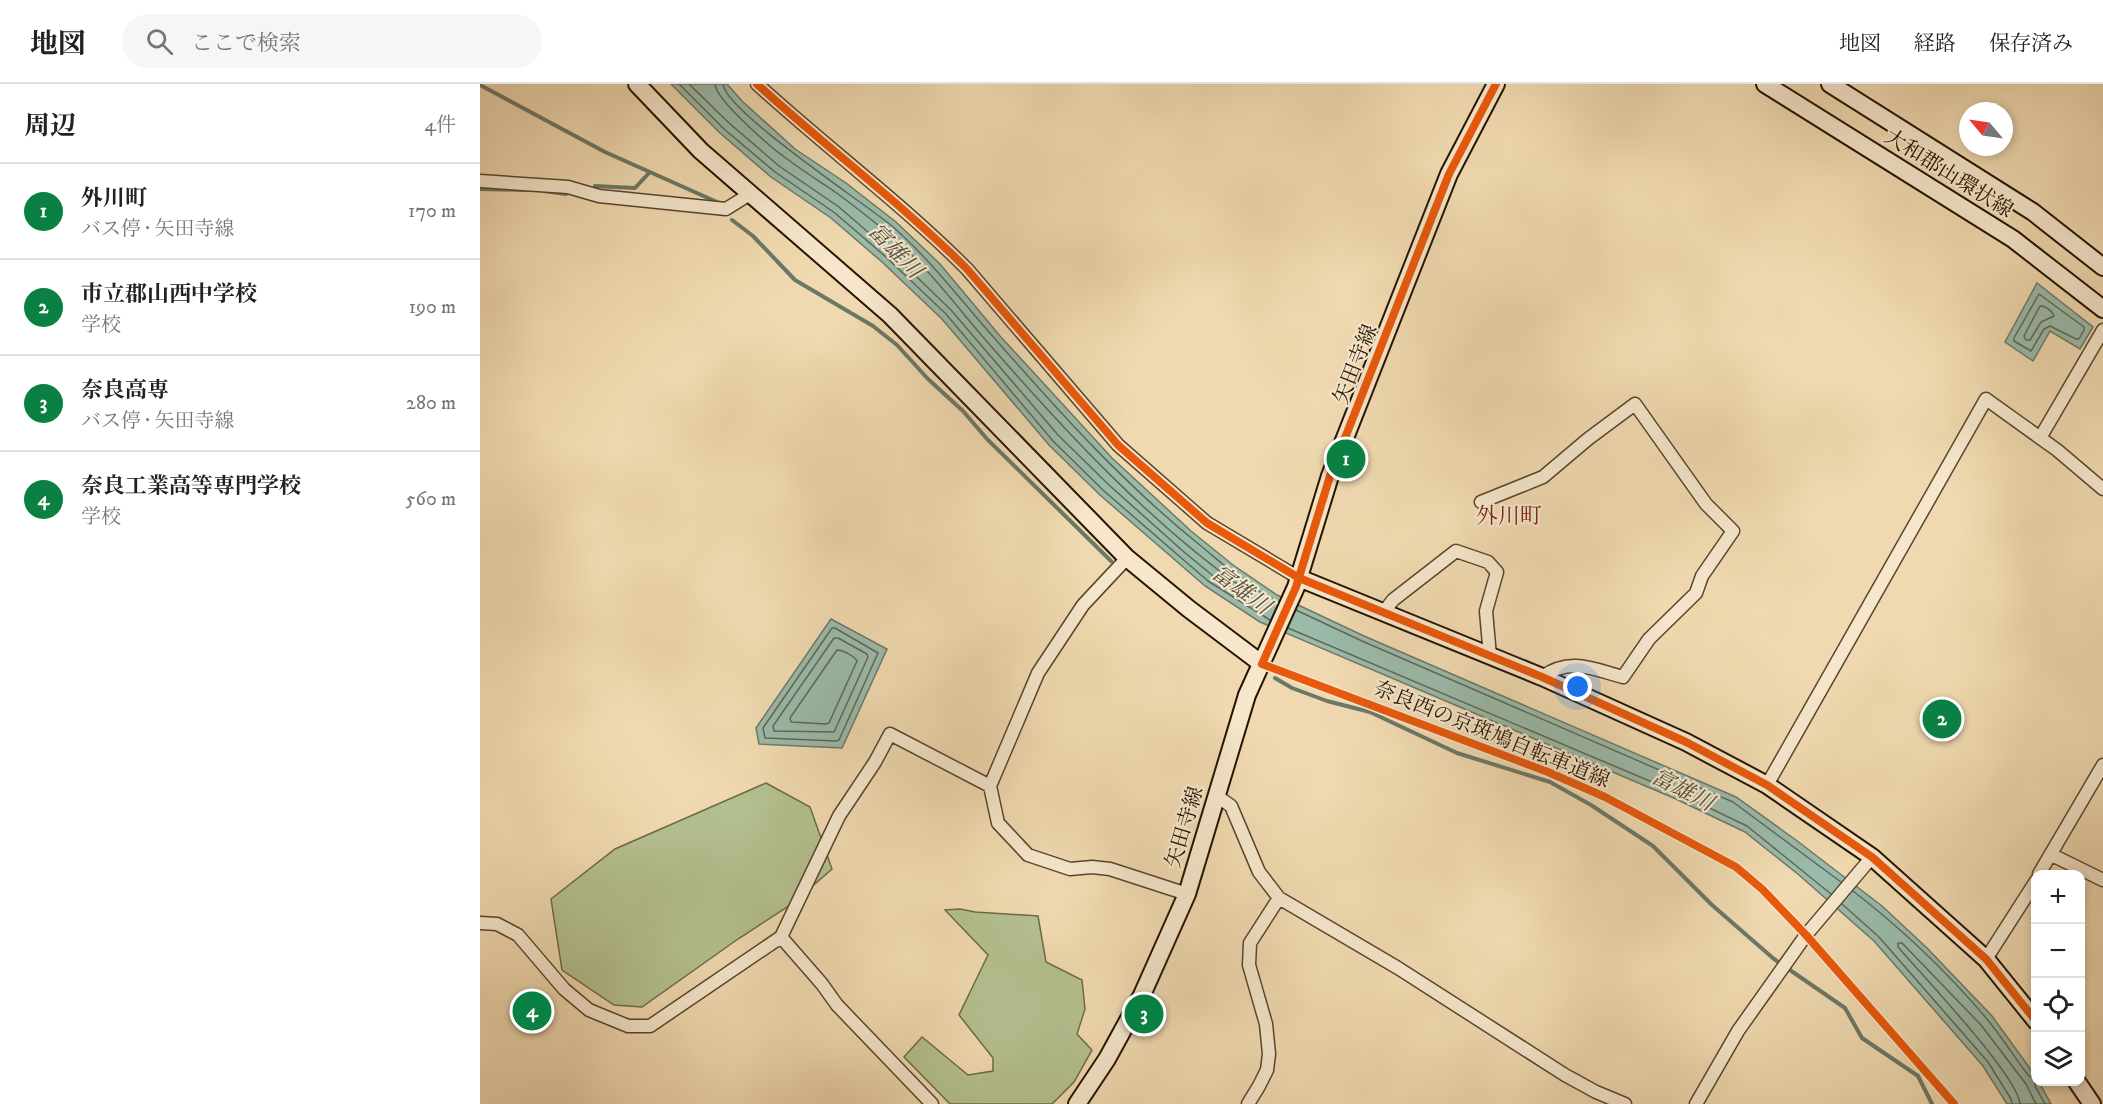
<!DOCTYPE html>
<html lang="ja">
<meta charset="utf-8">
<style>
:root{--surface:#fff;--page:#f6f6f6;--text:#222;--muted:#767676;--line:#e0e0e0;--accent:#0b8043}
body{margin:0;font-family:"IM FELL DW Pica","Noto Serif JP",serif;background:var(--page);color:var(--text)}
.controls{position:absolute;right:18px;bottom:18px;display:grid;overflow:hidden;border-radius:12px;box-shadow:0 3px 9px #0003}
.controls button{width:54px;height:54px;display:grid;place-items:center;padding:0;border:0;border-bottom:2px solid var(--line);background:var(--surface);color:var(--text);font:30px sans-serif}
.compass{position:absolute;left:1479px;top:18px;width:54px;height:54px;border-radius:50%;background:var(--surface);box-shadow:0 3px 9px #0003;rotate:299deg}
.you{position:absolute;left:1098px;top:603px;width:21px;height:21px;margin:-15px;border:4px solid #fff;border-radius:50%;background:#1a73e8;box-shadow:0 0 0 9px #1a73e833}
.badge{display:grid;place-items:center;width:39px;height:39px;border-radius:50%;background:var(--accent);color:#fff;font-size:20px;font-weight:700}
.pin{position:absolute;translate:-50% -50%;border:3px solid #fff;box-shadow:0 2px 6px #0006}
.list{margin:0;padding:0;list-style:none}
h2{display:flex;justify-content:space-between;align-items:center;height:78px;margin:0;padding:0 24px;font-size:26px}
h2 small{font-size:20px;font-weight:400;color:var(--muted)}
.list li{display:grid;grid-template-columns:39px 1fr auto;gap:18px;align-items:center;box-sizing:border-box;height:96px;padding:0 24px;border-top:2px solid var(--line)}
.list b{display:block;font-size:22px;white-space:nowrap}
.list p{margin:0;font-size:20px;white-space:nowrap;color:var(--muted)}
.list em{font-size:20px;font-style:normal;color:var(--muted)}
.icon{flex:none;width:33px;height:33px;fill:none;stroke:currentColor;stroke-width:2;stroke-linecap:round;stroke-linejoin:round}
.map{position:relative;flex:none;width:1623px;height:1020px;overflow:hidden}
header{display:flex;align-items:center;gap:36px;box-sizing:border-box;height:84px;padding:0 30px;background:var(--surface);border-bottom:2px solid var(--line)}
header strong{font-size:28px}
nav{display:flex;gap:33px;margin-inline-start:auto;font-size:21px}
.search{width:420px;height:54px;background:var(--page);display:flex;align-items:center;gap:15px;box-sizing:border-box;padding:0 21px;border-radius:33px;color:var(--muted);font-size:22px}
main{display:flex}
aside{flex:1;background:var(--surface)}
.map>svg:first-child{display:block}
.green{fill:#b4c090;stroke:#6d6a48;stroke-width:1.5}
.water{fill:#9abaaa;stroke:#6c7866;stroke-width:1.5}
.lines{fill:none;stroke-linecap:round;stroke-linejoin:round}
.shore{stroke:#606755;stroke-width:1.5}
.stream{stroke:#6c7866;stroke-width:4}
.street-casing{stroke:#58452c;stroke-width:15}
.secondary-casing{stroke:#261400;stroke-width:20}
.street{stroke:#f5e6cc;stroke-width:12}
.secondary{stroke:#f5e6cc;stroke-width:16}
.cycleway-casing{stroke:#f5e6cc;stroke-width:11}
.cycleway{stroke:#e8590c;stroke-width:8}
.labels{text-anchor:middle;stroke-width:4.5;stroke-linejoin:round;paint-order:stroke}
.street-label{font-size:21px;fill:#261400;stroke:#f5e6cc}
.water-label{font-size:22px;font-style:italic;fill:#4f4e3c;stroke:#f5e6cc}
.neighbourhood-label{font-size:22px;fill:#7a1f14;stroke:#f5e6cc}
</style>
<header>
<strong>地図</strong>
<div class="search"><svg class="icon" aria-label="search" viewBox="0 0 24 24"><circle cx="10" cy="10" r="6"/><path d="M15 15l6 6"/></svg>ここで検索</div>
<nav><a>地図</a><a>経路</a><a>保存済み</a></nav>
</header>
<main>
<aside>
<h2>周辺<small>4件</small></h2>
<ul class="list">
<li><span class="badge">1</span><div><b>外川町</b><p>バス停 · 矢田寺線</p></div><em>170 m</em></li>
<li><span class="badge">2</span><div><b>市立郡山西中学校</b><p>学校</p></div><em>190 m</em></li>
<li><span class="badge">3</span><div><b>奈良高専</b><p>バス停 · 矢田寺線</p></div><em>280 m</em></li>
<li><span class="badge">4</span><div><b>奈良工業高等専門学校</b><p>学校</p></div><em>560 m</em></li>
</ul>
</aside>
<div class="map">
<svg width="1623" height="1020" viewBox="0 0 1623 1020">
<rect width="100%" height="100%" fill="#f0d9b0"/>
<filter id="stains"><feTurbulence type="fractalNoise" baseFrequency=".00333" numOctaves="4"/><feColorMatrix values="0 0 0 0 .2 0 0 0 0 .09 0 0 0 0 .02 0 0 0 .5 -.17"/></filter>
<radialGradient id="worn" r=".72"><stop offset=".6" stop-color="#630" stop-opacity="0"/><stop offset="1" stop-color="#630" stop-opacity=".3"/></radialGradient>
<path class="green" d="M 286,699 L 330,723 L 352,785 L 312,820 L 258,855 L 162,923 L 134,921 L 82,886 L 71,815 L 135,765 Z
M 480,825 L 495,828 L 558,832 L 566,878 L 602,896 L 605,925 L 597,950 L 612,966 L 594,998 L 572,1020 L 470,1020 L 424,973 L 442,953 L 488,991 L 513,987 L 513,974 L 479,931 L 508,871 L 465,826 Z"/>
<path class="water" d="M 191,0 L 247,0 L 262,17 L 315,65 L 366,99 L 416,138 L 460,180 L 520,252 L 632,374 L 711,447 L 753,481 L 797,511 L 884,552 L 1256,713 L 1316,756 L 1402,822 L 1447,864 L 1512,932 L 1554,990 L 1556,998 L 1559,998 L 1571,1020 L 1527,1020 L 1503,982 L 1394,857 L 1319,791 L 1265,748 L 1196,715 L 780,538 L 725,502 L 620,411 L 569,361 L 462,235 L 402,178 L 351,134 L 291,93 L 240,49 Z
M 1557,199 L 1613,243 L 1600,265 L 1570,247 L 1553,277 L 1525,258 Z
M 351,535 L 407,565 L 362,664 L 279,660 L 276,644 Z"/>
<g class="lines">
<path class="shore" d="M 199,0 L 244,45 L 295,88 L 355,129 L 406,173 L 466,230 L 573,357 L 624,407 L 728,497 L 790,536
M 209,0 L 249,39 L 299,82 L 359,123 L 411,168 L 471,226 L 578,351 L 629,401 L 704,468 L 732,491 L 761,510 L 765,509 L 764,505 C 669,438 586,348 509,260 C 476,222 445,179 405,147 C 390,134 374,122 358,110 C 342,99 326,89 310,77 C 294,66 236,17 235,0
M 243,0 C 245,27 384,119 412,142 C 451,176 482,218 516,256 C 580,329 646,402 721,462 C 745,482 770,505 798,518
M 1559,210 L 1604,243 L 1604,246 L 1599,255 L 1596,255 L 1570,242 L 1564,245 L 1551,267 L 1534,257 L 1534,254 Z
M 1560,222 C 1565,221 1573,228 1574,232 L 1561,238 L 1550,256 L 1546,256 L 1544,252 Z
M 816,526 L 882,557 L 1253,718 L 1361,798
M 352,544 L 355,544 L 398,569 L 359,656 L 356,657 L 285,654 L 283,644 Z
M 808,544 L 1198,709 L 1267,742 L 1351,810
M 354,554 L 358,554 L 387,570 L 388,573 L 354,648 L 294,647 L 293,642 Z
M 357,566 C 363,566 374,572 377,577 L 349,639 L 346,640 L 311,638 L 310,634 Z
M 1373,807 C 1421,844 1468,889 1507,935 C 1522,953 1534,973 1548,991 L 1554,995 L 1555,1002 L 1565,1020
M 1362,820 L 1399,853 L 1508,978 L 1531,1015 L 1532,1020
M 1540,1020 C 1538,992 1441,890 1418,863 L 1418,859 L 1422,859 L 1501,941 L 1546,1000 L 1556,1020"/>
<path class="stream" d="M 0,1 L 125,68 L 237,118
M 115,102 L 155,104 L 169,89
M 0,105 L 47,106
M 64,107 L 86,110
M 252,136 L 273,152 L 315,196 L 393,242 L 417,261 L 448,295 L 483,327 L 507,355 L 631,477
M 795,594 L 812,604 L 847,617 L 890,628 L 977,669 L 1070,698 L 1111,721 L 1173,762 L 1232,821 L 1294,875 L 1365,924 L 1382,954 L 1438,992 L 1452,1020"/>
<g class="street-casing">
<path id="street" d="M 277,0 C 346,63 421,119 487,185 L 638,361 L 727,439 L 819,494
M 0,97 L 88,103 L 119,112 L 246,125 L 270,110
M 1560,354 L 1623,246
M 1001,418 L 1063,393 L 1108,355 L 1155,320 L 1226,420 L 1253,447 L 1222,492 L 1216,509 L 1169,555 L 1143,593 C 1113,585 1090,573 1062,593
M 903,529 L 913,516 L 976,467 L 1008,478 L 1017,488 L 1006,527 L 1010,572
M 1287,701 L 1506,315 L 1577,366 L 1623,405
M 510,702 L 518,739 L 548,771 L 590,785 L 612,783 L 630,785 L 707,810
M 737,712 L 751,722 L 779,788 L 799,814 L 918,884 L 1085,991 L 1116,1008 L 1145,1020
M 1572,771 L 1623,796
M 1559,790 L 1623,681
M 0,839 L 17,840 L 38,851 L 84,905 L 109,926 L 148,942 L 170,942 L 301,853 L 359,732 L 395,678 L 410,650 L 510,702 L 558,589 L 603,521 L 647,474
M 301,853 L 342,900 L 357,921 L 452,1020
M 1506,875 L 1556,797
M 768,1020 L 779,1002 L 787,986 L 789,970 L 786,940 L 769,881 L 770,859 L 799,814
M 1216,1020 L 1258,947 L 1326,851 L 1392,773"/>
</g>
<g class="secondary-casing">
<path id="secondary" d="M 157,0 L 221,67 L 410,231 L 647,474 L 709,525 L 782,580
M 1285,0 L 1533,155 L 1623,225
M 1350,0 L 1553,128 L 1623,183
M 819,494 L 1062,593 L 1206,658 L 1287,701 L 1392,773 L 1506,875 L 1556,937
M 1597,998 L 1612,1020
M 597,1020 L 627,975 L 662,911 L 707,810 L 767,611 L 816,503 L 850,392 L 969,90 L 1016,0"/>
</g>
<use href="#street" class="street"/>
<use href="#secondary" class="secondary"/>
<g class="cycleway-casing">
<path id="cycleway" d="M 277,0 C 346,63 421,119 487,185 L 638,361 L 727,439 L 819,494 L 1062,593 L 1206,658 L 1287,701 L 1392,773 L 1506,875 L 1556,937
M 1016,0 L 969,90 L 850,392 L 816,503 L 782,580 L 1068,688 L 1125,713 L 1256,783 L 1282,805 L 1326,851 L 1474,1020"/>
</g>
<use href="#cycleway" class="cycleway"/>
</g>
<g class="labels">
<g class="street-label">
<text transform="translate(1469 89) rotate(32)" y="7">大和郡山環状線</text>
<text transform="translate(875 280) rotate(-68)" y="7">矢田寺線</text>
<text transform="translate(1012 650) rotate(22)" y="7">奈良西の京斑鳩自転車道線</text>
<text transform="translate(704 743) rotate(-73)" y="7">矢田寺線</text>
</g>
<g class="water-label">
<text transform="translate(416 166) rotate(46)" y="8">富雄川</text>
<text transform="translate(762 505) rotate(36)" y="8">富雄川</text>
<text transform="translate(1203 705) rotate(27)" y="8">富雄川</text>
</g>
<g class="neighbourhood-label">
<text x="1029" y="439">外川町</text>
</g>
</g>
<rect width="100%" height="100%" filter="url(#stains)"/>
<rect width="100%" height="100%" fill="url(#worn)"/>
</svg>
<div class="controls">
<button>+</button>
<button>−</button>
<button><svg class="icon" aria-label="locate" viewBox="0 0 24 24"><circle cx="12" cy="12" r="6"/><path d="M12 2v4M12 18v4M2 12h4M18 12h4"/></svg></button>
<button><svg class="icon" aria-label="layers" viewBox="0 0 24 24"><path d="M12 4l9 5-9 5-9-5zM3 14l9 5 9-5"/></svg></button>
</div>
<svg class="compass" viewBox="-18 -18 36 36"><path d="M0-13l5 13h-10z" fill="#e53935"/><path d="M0 13l5-13h-10z" fill="#767676"/></svg>
<div class="you"></div>
<div class="pin badge" style="left:866px;top:375px">1</div>
<div class="pin badge" style="left:1462px;top:635px">2</div>
<div class="pin badge" style="left:664px;top:930px">3</div>
<div class="pin badge" style="left:52px;top:927px">4</div>
</div>
</main>
